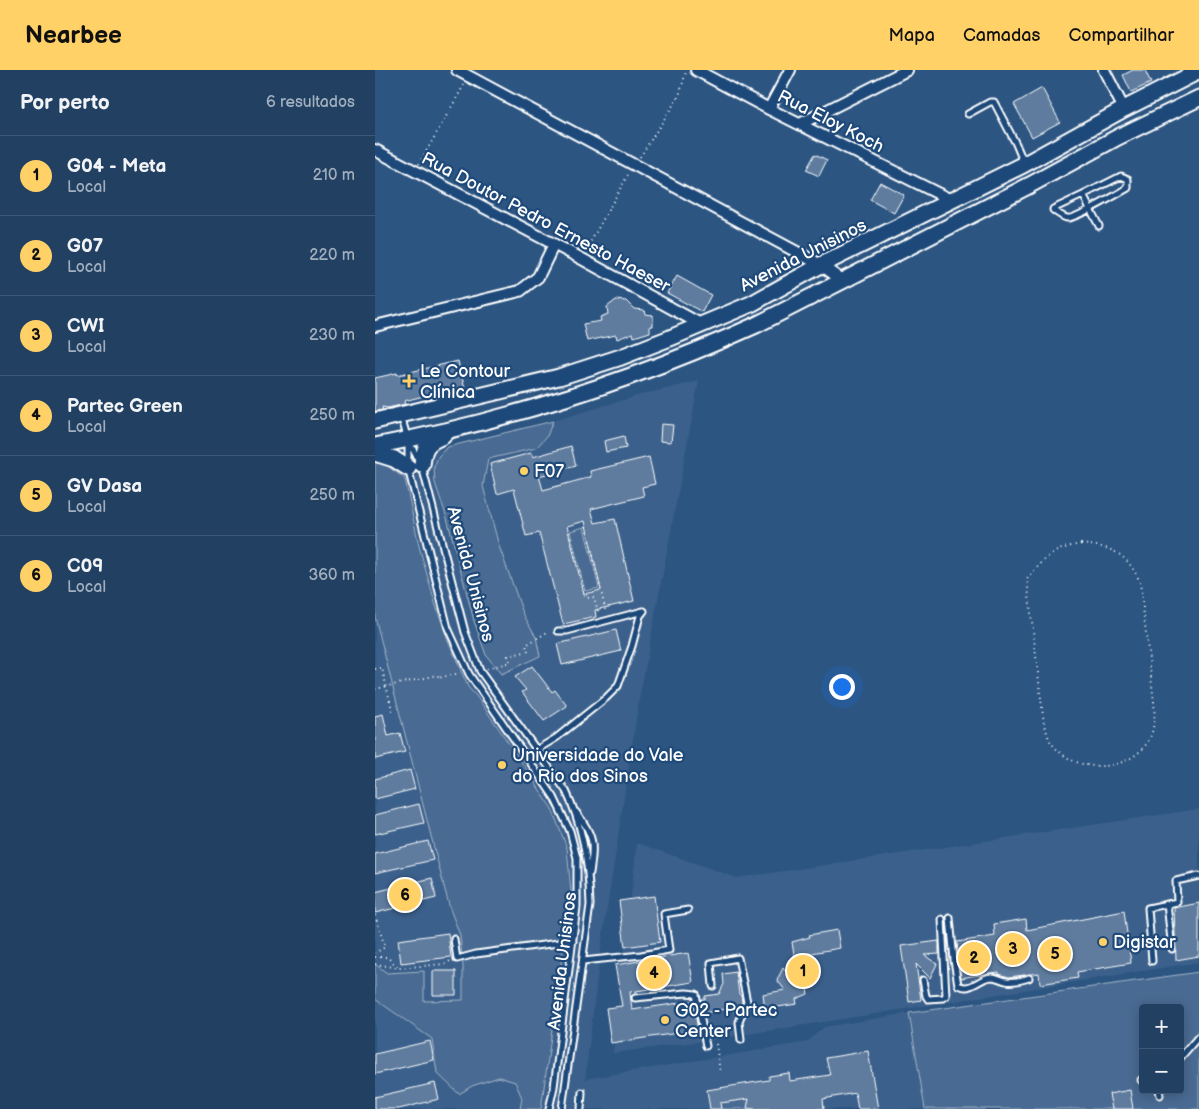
<!DOCTYPE html>
<html lang="pt">
<meta charset="utf-8">
<style>
:root{--surface:#214062;--page:#2d4b6b;--text:#f1f3f6;--muted:#a2afbe;--line:#3e5977;--accent:#ffd166}
body{margin:0;font-family:"Balsamiq Sans",sans-serif;background:var(--page);color:var(--text)}
.controls{position:absolute;right:15px;bottom:15px;display:grid;overflow:hidden;border-radius:5px;box-shadow:0 2px 12px #0003}
.controls button{width:45px;height:45px;display:grid;place-items:center;padding:0;border:0;border-bottom:1px solid var(--line);background:var(--surface);color:var(--text);font:25px sans-serif}
.you{position:absolute;left:466px;top:616px;width:18px;height:18px;margin:-12px;border:4px solid #fff;border-radius:50%;background:#1a73e8;box-shadow:0 0 0 8px #1a73e833}
.badge{display:grid;place-items:center;width:32px;height:32px;border-radius:50%;background:var(--accent);color:#111;font-size:16px;font-weight:700}
.pin{position:absolute;translate:-50% -50%;border:2px solid #fff;box-shadow:0 1px 5px #0006}
.list{margin:0;padding:0;list-style:none}
h2{display:flex;justify-content:space-between;align-items:center;height:65px;margin:0;padding:0 20px;font-size:21px}
h2 small{font-size:16px;font-weight:400;color:var(--muted)}
.list li{display:grid;grid-template-columns:32px 1fr auto;gap:15px;align-items:center;box-sizing:border-box;height:80px;padding:0 20px;border-top:1px solid var(--line)}
.list b{display:block;font-size:19px;white-space:nowrap}
.list p{margin:0;font-size:16px;white-space:nowrap;color:var(--muted)}
.list em{font-size:16px;font-style:normal;color:var(--muted)}
.map{position:relative;flex:none;width:824px;height:1039px;overflow:hidden}
header{display:flex;align-items:center;gap:30px;box-sizing:border-box;height:70px;padding:0 25px;background:var(--accent);color:#111}
header strong{font-size:24px}
nav{display:flex;gap:28px;margin-inline-start:auto;font-size:18px}
main{display:flex}
aside{flex:1;background:var(--surface)}
.map>svg:first-child{display:block}
.built{fill:#3b618b}
.green{fill:#486b92;stroke:#a4b5c8;fill-rule:evenodd}
.building{fill:#5e7c9f;stroke:#fff;fill-rule:evenodd}
.lines{fill:none;stroke-linecap:round;stroke-linejoin:round}
.service-casing{stroke:#fff;stroke-width:9}
.minor-casing{stroke:#fff;stroke-width:14}
.secondary-casing{stroke:#fff;stroke-width:19}
.path{stroke:#fff;stroke-width:2;stroke-dasharray:1 4;stroke-linecap:butt}
.service{stroke:#1f4a7a;stroke-width:5}
.minor{stroke:#1f4a7a;stroke-width:10}
.secondary{stroke:#1f4a7a;stroke-width:15}
.poi-dot{fill:#ffd166;stroke:#1f4a7a;stroke-width:2}
.labels{text-anchor:middle;stroke-width:4.5;stroke-linejoin:round;paint-order:stroke}
.street-label{font-size:18px;fill:#fff;stroke:#1f4a7a}
.poi-label{font-size:18px;fill:#fff;stroke:#1f4a7a;text-anchor:start}
</style>
<header>
<strong>Nearbee</strong>
<nav><a>Mapa</a><a>Camadas</a><a>Compartilhar</a></nav>
</header>
<main>
<aside>
<h2>Por perto<small>6 resultados</small></h2>
<ul class="list">
<li><span class="badge">1</span><div><b>G04 - Meta</b><p>Local</p></div><em>210 m</em></li>
<li><span class="badge">2</span><div><b>G07</b><p>Local</p></div><em>220 m</em></li>
<li><span class="badge">3</span><div><b>CWI</b><p>Local</p></div><em>230 m</em></li>
<li><span class="badge">4</span><div><b>Partec Green</b><p>Local</p></div><em>250 m</em></li>
<li><span class="badge">5</span><div><b>GV Dasa</b><p>Local</p></div><em>250 m</em></li>
<li><span class="badge">6</span><div><b>C09</b><p>Local</p></div><em>360 m</em></li>
</ul>
</aside>
<div class="map">
<svg width="824" height="1039" viewBox="0 0 824 1039">
<rect width="100%" height="100%" fill="#2c5582"/>
<filter id="ink" filterUnits="userSpaceOnUse"><feTurbulence type="fractalNoise" baseFrequency=".02" numOctaves="2"/><feDisplacementMap in="SourceGraphic" scale="10" xChannelSelector="R" yChannelSelector="G"/><feConvolveMatrix kernelMatrix="1 2 1 2 8 2 1 2 1" color-interpolation-filters="sRGB"/></filter>
<g filter="url(#ink)">
<path class="built" d="M 324,311 L 263,636 L 225,885 L 210,1009 L 432,972 L 449,957 L 534,943 L 550,1039 L 0,1039 L 0,394 L 178,351 L 265,325 Z
M 824,739 L 824,892 L 336,970 L 238,983 L 262,773 L 362,808 Z"/>
<path class="green" d="M 178,351 L 172,366 L 161,378 L 113,389 L 108,416 L 124,476 L 148,543 L 161,567 L 165,586 L 126,604 L 111,585 L 99,551 L 72,448 L 60,413 L 59,397 L 63,387 L 72,377 Z
M 7,392 L 30,409 L 44,476 L 60,533 L 73,570 L 93,617 L 102,627 L 150,697 L 177,739 L 192,778 L 196,822 L 166,1039 L 145,1039 L 147,1028 L 140,1012 L 124,1007 L 97,1016 L 84,1024 L 62,1003 L 57,969 L 0,929 L 0,894 L 12,903 L 49,901 L 49,931 L 88,930 L 88,896 L 85,865 L 75,839 L 66,805 L 0,547 L 0,394 Z
M 209,457 L 224,518 L 210,521 L 195,461 Z
M 824,902 L 824,1039 L 550,1039 L 534,943 ZM 768,938 L 805,938 L 805,1020 L 768,1020 Z
M 378,1028 L 378,1031 L 373,1032 L 373,1036 L 379,1039 L 346,1039 L 345,1033 Z"/>
<path class="building" d="M 758,0 L 770,0 L 776,13 L 756,22 L 748,5 Z
M 667,18 L 685,52 L 657,67 L 639,34 Z
M 440,84 L 452,90 L 444,106 L 431,100 Z
M 505,112 L 529,125 L 519,143 L 495,130 Z
M 302,206 L 336,225 L 327,242 L 292,223 Z
M 241,230 L 251,231 L 259,239 L 269,240 L 270,244 L 278,245 L 278,256 L 275,256 L 275,262 L 259,267 L 258,263 L 242,269 L 241,265 L 212,271 L 208,254 L 226,251 L 225,247 L 233,244 L 232,237 Z
M 83,291 L 90,319 L 70,324 L 69,321 L 29,331 L 30,334 L 13,338 L 7,337 L 8,340 L 0,341 L 0,308 L 22,303 L 22,305 Z
M 286,354 L 298,355 L 296,372 L 285,371 Z
M 249,366 L 251,378 L 231,382 L 229,371 Z
M 196,376 L 201,396 L 164,406 L 168,420 L 216,407 L 215,401 L 274,387 L 280,414 L 267,417 L 269,426 L 216,439 L 220,453 L 240,449 L 259,531 L 220,540 L 221,547 L 188,554 L 164,463 L 151,466 L 139,419 L 122,424 L 115,394 L 156,383 L 158,387 ZM 210,451 L 226,520 L 209,524 L 192,456 Z
M 241,560 L 246,581 L 187,595 L 182,574 Z
M 157,596 L 177,622 L 180,620 L 192,636 L 169,651 L 147,622 L 151,620 L 140,607 Z
M 8,644 L 13,666 L 25,663 L 30,682 L 0,689 L 0,646 Z
M 35,700 L 40,719 L 0,729 L 0,709 Z
M 44,734 L 49,753 L 0,764 L 0,745 Z
M 53,771 L 58,790 L 0,803 L 0,784 Z
M 57,808 L 61,828 L 0,843 L 0,822 Z
M 279,826 L 285,872 L 250,877 L 244,831 Z
M 824,833 L 824,886 L 801,890 L 799,838 Z
M 749,841 L 756,893 L 702,902 L 703,908 L 665,914 L 664,903 L 634,907 L 624,904 L 624,902 L 616,903 L 586,908 L 582,872 L 620,866 L 619,854 L 651,849 L 652,860 Z
M 462,860 L 465,878 L 431,884 L 437,912 L 431,914 L 433,924 L 421,929 L 422,934 L 390,939 L 388,924 L 410,920 L 402,910 L 408,898 L 424,915 L 417,872 L 435,867 L 434,865 Z
M 73,863 L 76,887 L 26,893 L 23,870 Z
M 564,871 L 564,884 L 549,885 L 562,894 L 555,908 L 541,894 L 546,930 L 534,932 L 526,876 Z
M 313,883 L 318,912 L 255,922 L 257,940 L 318,931 L 323,960 L 236,973 L 231,938 L 247,936 L 240,895 Z
M 58,901 L 81,901 L 81,925 L 58,925 Z
M 361,902 L 364,924 L 366,926 L 367,932 L 360,943 L 356,938 L 329,943 L 326,929 L 330,929 L 330,926 L 344,924 L 349,914 L 348,904 Z
M 55,971 L 59,990 L 0,1004 L 0,984 Z
M 493,981 L 503,1039 L 483,1039 L 480,1023 L 448,1029 L 449,1039 L 379,1039 L 372,1038 L 374,1029 L 345,1033 L 346,1039 L 335,1039 L 332,1020 L 394,1010 L 394,1006 L 414,1003 L 415,1011 L 455,1005 L 451,988 Z
M 60,1013 L 64,1029 L 24,1039 L 0,1039 L 0,1027 Z
M 755,1020 L 758,1039 L 737,1039 L 734,1024 Z"/>
<g class="lines">
<g class="service-casing">
<path id="service" d="M 593,44 L 615,32 L 619,32 L 641,74 L 648,91
M 708,125 L 678,139 L 678,140 C 682,143 687,147 692,148 C 699,150 744,123 753,118 L 753,109 L 746,106 L 708,125 L 724,156
M 26,346 L 33,370 L 43,389
M 33,370 L 33,398 L 73,558 L 94,604 L 179,727 L 195,761 L 202,788 L 202,837 L 179,1017 L 174,1039
M 47,396 L 90,562 L 105,601 L 191,721 C 208,756 214,796 215,835 L 187,1039
M 183,561 L 192,561 L 268,541
M 151,686 L 181,668 L 231,628 L 243,616 L 257,576 L 265,546 L 269,541
M 201,742 C 220,766 219,774 215,803
M 792,834 L 797,879
M 575,848 L 579,890 L 583,915 C 596,922 604,908 616,907 C 622,907 626,910 631,911 C 639,913 647,910 654,908
M 79,869 L 82,889 L 101,884 L 198,871
M 208,891 L 266,885 L 294,880 L 289,844 L 313,840
M 777,891 L 773,838 L 802,832 L 801,811 L 824,806
M 548,910 L 551,926 L 553,929 L 568,928 L 571,926 L 567,849
M 338,916 L 336,893 L 363,888 L 372,932 L 364,952 L 366,970
M 260,928 L 311,923 L 321,924 L 331,976
M 805,988 L 824,966
M 766,1010 L 768,1010
M 784,1020 L 785,1025
M 206,1039 L 207,1022"/>
</g>
<g class="minor-casing">
<path id="minor" d="M 82,0 L 446,195 L 468,211
M 321,0 L 394,39 L 576,130
M 729,0 L 749,39
M 394,39 L 415,0
M 425,54 L 532,0
M 0,80 L 207,189 L 327,255
M 0,256 L 145,221 L 163,207 L 179,174"/>
</g>
<g class="secondary-casing">
<path id="secondary" d="M 0,351 L 184,307 L 246,287 L 295,268 L 376,234 L 446,195 L 648,95 L 749,39 L 824,1
M 0,376 C 131,351 260,310 381,255 L 655,115 L 743,67 L 824,28
M 0,383 L 19,389 L 33,398
M 47,395 C 49,377 51,373 68,366"/>
</g>
<path class="path" d="M 265,87 L 304,26 L 311,2
M 44,94 L 89,15
M 211,180 L 254,103
M 211,456 L 231,543
M 194,462 L 211,528 L 219,527 L 224,545
M 706,474 C 737,477 751,482 765,512 L 779,632 C 780,645 780,661 772,673 C 752,703 700,704 678,675 C 673,670 672,661 669,654 L 652,509 C 671,487 677,479 706,474 Z
M 0,599 L 7,598 L 18,644
M 112,599 L 135,592 L 133,586 L 153,581 L 151,575 L 174,561
M 0,619 L 63,605 L 63,608 L 85,603
M 0,845 L 10,877 L 0,883
M 0,887 L 12,887 L 24,898
M 0,894 L 24,898 L 69,894 L 75,891
M 341,974 L 345,1002"/>
<use href="#service" class="service"/>
<use href="#minor" class="minor"/>
<use href="#secondary" class="secondary"/>
</g>
</g>
<g class="poi-dot">
<path d="M31.5 303.5h5v5h5v5h-5v5h-5v-5h-5v-5h5z"/>
<circle cx="149" cy="401" r="5"/>
<circle cx="127" cy="695" r="5"/>
<circle cx="728" cy="872" r="5"/>
<circle cx="290" cy="950" r="5"/>
</g>
<g class="labels">
<g class="street-label">
<text transform="translate(456 51) rotate(27)" y="6">Rua Eloy Koch</text>
<text transform="translate(171 152) rotate(28)" y="6">Rua Doutor Pedro Ernesto Haeser</text>
<text transform="translate(428 185) rotate(-27)" y="6">Avenida Unisinos</text>
<text transform="translate(96 504) rotate(75)" y="6">Avenida Unisinos</text>
<text transform="translate(187 891) rotate(-83)" y="6">Avenida Unisinos</text>
</g>
<g class="poi-label">
<text x="45" y="307">Le Contour<tspan x="45" dy="21">Clínica</tspan></text>
<text x="159" y="407">F07</text>
<text x="137" y="691">Universidade do Vale<tspan x="137" dy="21">do Rio dos Sinos</tspan></text>
<text x="738" y="878">Digistar</text>
<text x="300" y="946">G02 - Partec<tspan x="300" dy="21">Center</tspan></text>
</g>
</g>
</svg>
<div class="controls">
<button>+</button>
<button>−</button>
</div>
<div class="you"></div>
<div class="pin badge" style="left:428px;top:901px">1</div>
<div class="pin badge" style="left:599px;top:888px">2</div>
<div class="pin badge" style="left:638px;top:879px">3</div>
<div class="pin badge" style="left:279px;top:903px">4</div>
<div class="pin badge" style="left:680px;top:884px">5</div>
<div class="pin badge" style="left:30px;top:825px">6</div>
</div>
</main>
